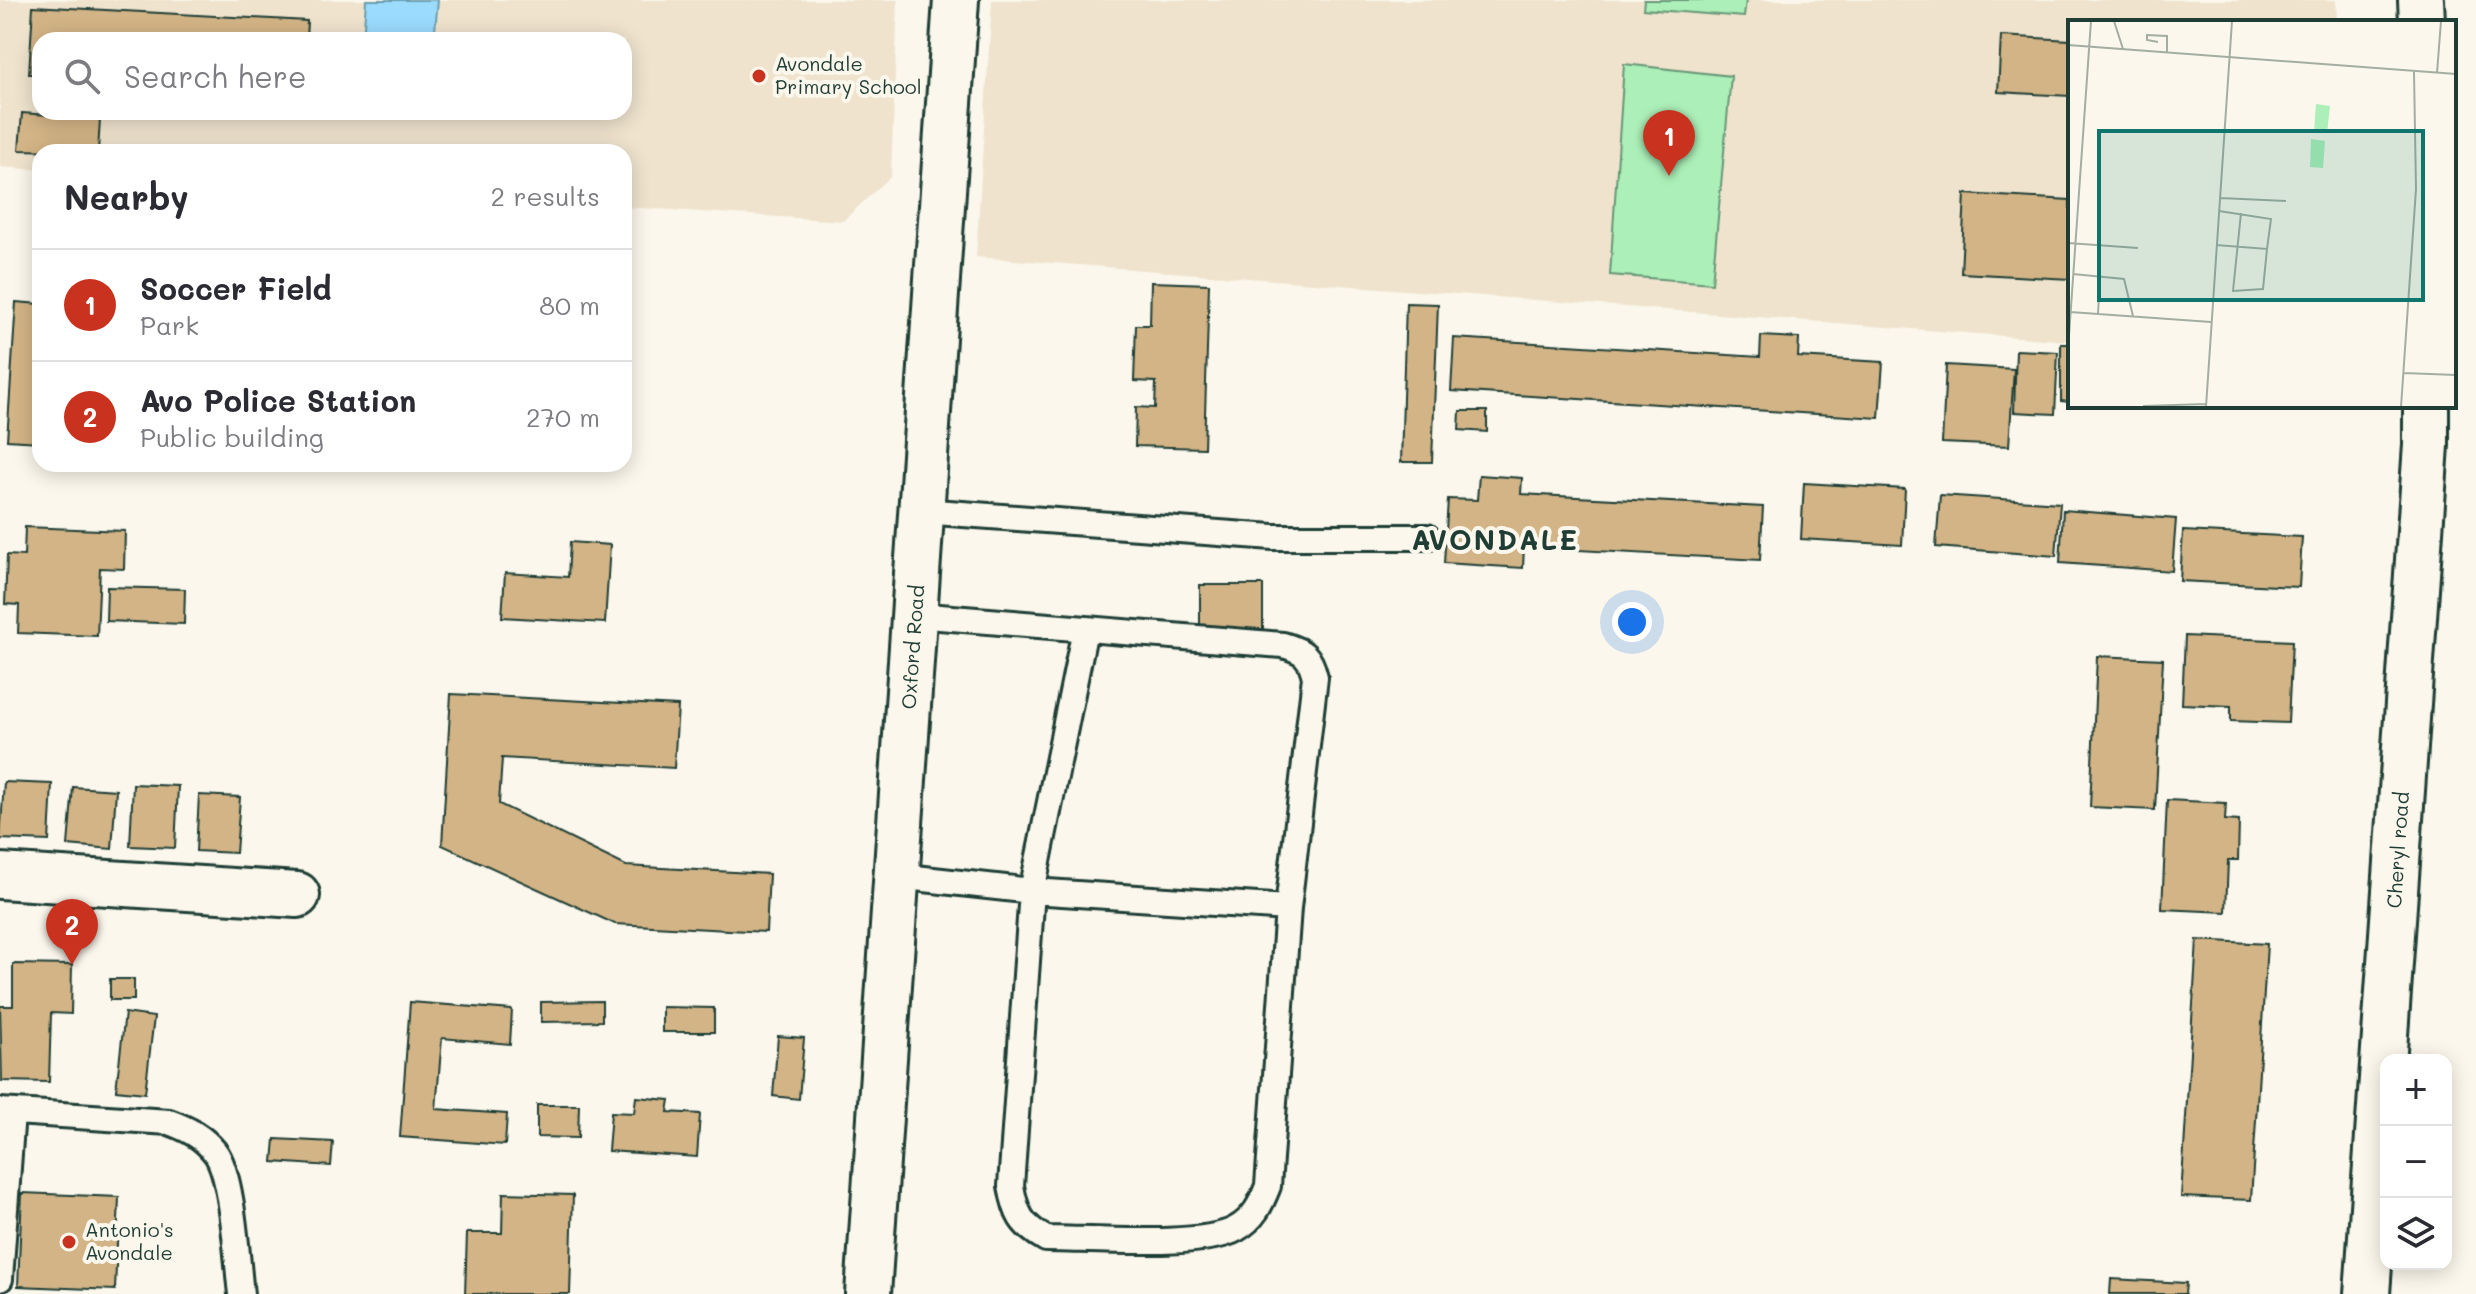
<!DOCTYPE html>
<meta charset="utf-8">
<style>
:root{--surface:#fff;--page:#f2f2f3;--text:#2b2b33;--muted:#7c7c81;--line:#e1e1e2;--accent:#c8321e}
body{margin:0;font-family:Mali,sans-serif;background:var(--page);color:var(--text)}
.controls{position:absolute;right:24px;bottom:24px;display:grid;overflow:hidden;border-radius:16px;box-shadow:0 4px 20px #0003}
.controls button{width:72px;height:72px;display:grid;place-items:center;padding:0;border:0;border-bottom:2px solid var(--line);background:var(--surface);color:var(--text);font:40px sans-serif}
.you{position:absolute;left:1632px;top:622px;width:28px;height:28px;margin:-20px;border:6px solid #fff;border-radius:50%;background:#1a73e8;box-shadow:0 0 0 12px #1a73e833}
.badge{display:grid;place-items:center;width:52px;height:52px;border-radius:50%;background:var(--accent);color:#fff;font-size:26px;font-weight:700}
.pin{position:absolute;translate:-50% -66px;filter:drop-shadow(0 2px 4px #0008)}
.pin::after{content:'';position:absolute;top:42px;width:28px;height:24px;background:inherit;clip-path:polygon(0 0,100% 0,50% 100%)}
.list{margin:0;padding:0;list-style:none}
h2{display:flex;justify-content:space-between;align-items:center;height:104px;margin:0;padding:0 32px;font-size:34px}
h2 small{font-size:26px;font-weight:400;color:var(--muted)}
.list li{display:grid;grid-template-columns:52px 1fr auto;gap:24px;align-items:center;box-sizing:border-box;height:112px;padding:0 32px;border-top:2px solid var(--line)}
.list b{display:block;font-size:30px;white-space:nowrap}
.list p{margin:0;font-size:26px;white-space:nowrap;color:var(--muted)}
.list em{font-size:26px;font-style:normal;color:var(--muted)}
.icon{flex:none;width:44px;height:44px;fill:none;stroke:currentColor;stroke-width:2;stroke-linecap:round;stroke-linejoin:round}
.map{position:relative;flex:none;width:2476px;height:1294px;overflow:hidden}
.search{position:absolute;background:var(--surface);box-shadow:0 4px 20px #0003;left:32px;top:32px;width:600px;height:88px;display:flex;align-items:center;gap:20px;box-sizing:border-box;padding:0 28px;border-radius:24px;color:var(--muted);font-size:30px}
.panel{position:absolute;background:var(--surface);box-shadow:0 4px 20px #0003;left:32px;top:144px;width:600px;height:328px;border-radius:24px}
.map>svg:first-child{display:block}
.built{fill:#efe3cd;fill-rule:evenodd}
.green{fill:#acefb8;stroke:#669676;stroke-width:2}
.water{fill:#9bdbfd;stroke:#699cad;stroke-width:2}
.building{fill:#d3b486;stroke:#1f3d34;stroke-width:2}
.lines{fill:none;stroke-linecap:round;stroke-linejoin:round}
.service-casing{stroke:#1f3d34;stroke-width:30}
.minor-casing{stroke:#1f3d34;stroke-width:50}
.service{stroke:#fbf7ec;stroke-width:24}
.minor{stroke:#fbf7ec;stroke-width:44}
.poi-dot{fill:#c8321e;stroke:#fbf7ec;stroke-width:3}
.labels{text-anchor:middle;stroke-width:8;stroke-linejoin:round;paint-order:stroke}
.poi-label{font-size:20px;fill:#1f3d34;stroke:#fbf7ec;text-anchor:start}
.street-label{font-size:20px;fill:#1f3d34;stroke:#fbf7ec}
.district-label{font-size:28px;font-weight:bold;letter-spacing:2px;fill:#1f3d34;stroke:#fbf7ec}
.inset-road{fill:none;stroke:#a3ada2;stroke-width:2}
.view{fill:#0f766e;fill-opacity:0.15;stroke:#0f766e;stroke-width:4}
.inset-edge{fill:none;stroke:#1f3d34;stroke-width:4}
</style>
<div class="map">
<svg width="2476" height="1294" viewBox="0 0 2476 1294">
<rect width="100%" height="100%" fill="#fbf7ec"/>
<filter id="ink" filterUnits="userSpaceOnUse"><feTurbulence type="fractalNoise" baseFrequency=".0125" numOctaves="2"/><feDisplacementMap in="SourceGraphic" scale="16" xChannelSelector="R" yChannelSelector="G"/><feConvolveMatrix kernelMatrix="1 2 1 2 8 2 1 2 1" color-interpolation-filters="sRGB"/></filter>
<g filter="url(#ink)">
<path class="built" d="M 0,0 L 898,0 L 891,176 L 843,221 L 624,207 L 624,152 L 40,152 L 40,170 L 0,167 ZM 40,40 L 624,40 L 624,112 L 40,112 Z
M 992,0 L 2336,0 L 2337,22 L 2070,22 L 2070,341 L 976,257 Z"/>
<path class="green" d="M 1644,0 L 1746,0 L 1744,17 L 1643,9 Z
M 1624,64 L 1731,76 L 1712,283 L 1610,275 Z"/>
<path class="water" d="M 366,0 L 438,0 L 434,40 L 363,40 Z"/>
<path class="building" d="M 33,6 L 307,21 L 306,40 L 40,40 L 40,74 L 29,74 Z
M 2001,36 L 2070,40 L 2070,96 L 1998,92 Z
M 22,113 L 100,119 L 98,152 L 19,150 Z
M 1965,194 L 2070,200 L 2070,279 L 1961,273 Z
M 1151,282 L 1209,284 L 1204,448 L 1135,446 L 1136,407 L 1155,408 L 1156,382 L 1134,381 L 1136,325 L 1150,325 Z
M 16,302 L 40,304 L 40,442 L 7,440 Z
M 1406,303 L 1438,304 L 1432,462 L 1401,462 Z
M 1761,336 L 1799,338 L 1798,357 L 1883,362 L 1879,418 L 1451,391 L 1454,338 L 1760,357 Z
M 2061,344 L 2070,344 L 2070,402 L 2061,401 Z
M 2016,350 L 2058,352 L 2055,414 L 2014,412 Z
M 1946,365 L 2014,369 L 2009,446 L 1942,443 Z
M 1460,411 L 1487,411 L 1487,432 L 1459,430 Z
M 1479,475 L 1522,478 L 1521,494 L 1763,507 L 1760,560 L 1524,547 L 1523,568 L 1444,563 L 1448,499 L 1477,500 Z
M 1804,483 L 1905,489 L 1902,545 L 1801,539 Z
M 1940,495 L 2060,503 L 2056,556 L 1936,547 Z
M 2063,510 L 2176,519 L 2172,571 L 2060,563 Z
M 25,527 L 125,531 L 124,569 L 100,568 L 97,636 L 18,633 L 19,605 L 5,604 L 7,555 L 24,556 Z
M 2183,531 L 2302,537 L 2299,587 L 2180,581 Z
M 570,542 L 610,545 L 605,623 L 502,617 L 505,573 L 568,577 Z
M 1200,585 L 1263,585 L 1263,630 L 1200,630 Z
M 107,587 L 185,589 L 184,624 L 106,621 Z
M 2185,636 L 2292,641 L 2288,723 L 2231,721 L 2231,706 L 2182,704 Z
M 2097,656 L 2163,659 L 2155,810 L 2090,807 Z
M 451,694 L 678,706 L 674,768 L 502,758 L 499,804 L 626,866 L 769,874 L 766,932 L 615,924 L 442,845 Z
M 4,782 L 52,784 L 49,841 L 0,839 Z
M 133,784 L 178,786 L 175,848 L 130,846 Z
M 73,787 L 116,790 L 112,849 L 68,845 Z
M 199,795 L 240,797 L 236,853 L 196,851 Z
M 2167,800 L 2226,803 L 2225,820 L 2239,821 L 2238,860 L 2228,860 L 2226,912 L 2162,909 Z
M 2197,940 L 2267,944 L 2251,1200 L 2181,1197 Z
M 13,964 L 72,965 L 71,1014 L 51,1013 L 49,1082 L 2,1081 L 0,1006 L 13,1006 Z
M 110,979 L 134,979 L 134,1000 L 110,1000 Z
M 602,1001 L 602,1021 L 541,1022 L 541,1002 Z
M 410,1002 L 512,1010 L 510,1044 L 442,1038 L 436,1109 L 507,1114 L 505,1145 L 400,1137 Z
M 662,1007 L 714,1008 L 714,1032 L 662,1032 Z
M 125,1013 L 154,1017 L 145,1093 L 116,1090 Z
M 778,1036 L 804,1038 L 799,1099 L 773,1096 Z
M 636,1097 L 670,1100 L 668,1112 L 700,1114 L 697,1157 L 608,1151 L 611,1112 L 634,1113 Z
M 537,1105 L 579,1105 L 578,1138 L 537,1137 Z
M 275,1139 L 333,1142 L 331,1166 L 273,1162 Z
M 22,1193 L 119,1197 L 115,1290 L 18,1286 Z
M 503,1193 L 573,1195 L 570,1294 L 465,1294 L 467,1233 L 502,1233 Z
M 2111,1279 L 2186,1283 L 2185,1294 L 2110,1294 Z"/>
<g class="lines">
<g class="service-casing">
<path id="service" d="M 922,511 L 1273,537 L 1427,537
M 1085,629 L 1032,891 L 1011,1186 C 1016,1214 1021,1225 1046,1239 C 1089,1239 1203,1248 1236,1229 C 1254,1219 1261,1204 1268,1186 L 1288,908
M 897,876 L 1032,891 L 1288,908 L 1315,677 C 1310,656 1304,651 1283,645 L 915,615
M 0,1111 L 169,1122 C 188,1129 202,1136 215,1152 C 233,1175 237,1263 241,1294
M 0,1279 L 12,1112"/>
</g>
<g class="minor-casing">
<path id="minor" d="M 2421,0 L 2422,22
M 0,876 L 297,895
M 868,1294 L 956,0
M 2367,1294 L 2426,445 L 2426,406"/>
</g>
<use href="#service" class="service"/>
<use href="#minor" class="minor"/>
</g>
</g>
<g class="poi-dot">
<circle cx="759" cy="76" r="8"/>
<circle cx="69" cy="1242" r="8"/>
</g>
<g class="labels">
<g class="poi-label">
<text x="775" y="71">Avondale<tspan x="775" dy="23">Primary School</tspan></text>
<text x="85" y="1237">Antonio's<tspan x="85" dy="23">Avondale</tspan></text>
</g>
<g class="street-label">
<text transform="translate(913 647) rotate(-86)" y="7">Oxford Road</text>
<text transform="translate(2398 850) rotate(-86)" y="7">Cheryl road</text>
</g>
<g class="district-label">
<text x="1495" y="550">AVONDALE</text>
</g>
</g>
<g transform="translate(2068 20)">
<rect width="388" height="388" fill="#fbf7ec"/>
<path d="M 248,84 L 262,86 L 259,113 L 246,112 ZM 243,119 L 257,121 L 255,148 L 242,147 Z" fill="#acefb8"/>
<path class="inset-road" d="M 46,1 L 55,29M 90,22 L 79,20 L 79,15 L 99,16 L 99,32M 0,25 L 388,54M 369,53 L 373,1M 152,178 L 218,181M 173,193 L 165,271 L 195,269 L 199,229M 0,223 L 70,228M 148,225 L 199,229 L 203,199 L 151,191M 5,254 L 56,259 L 65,296M 2,292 L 143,302M 30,294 L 32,256M 0,330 L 23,1M 336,353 L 388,355M 75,386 L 138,384M 138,387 L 164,1M 333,387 L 348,169 L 346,52"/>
<path class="view" d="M 31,111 L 355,111 L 355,280 L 31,280 Z"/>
<rect width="388" height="388" class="inset-edge"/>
</g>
</svg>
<div class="controls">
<button>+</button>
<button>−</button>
<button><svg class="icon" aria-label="layers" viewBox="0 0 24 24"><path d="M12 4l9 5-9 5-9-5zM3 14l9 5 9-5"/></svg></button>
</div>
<div class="you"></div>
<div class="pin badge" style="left:1669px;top:176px">1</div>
<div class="pin badge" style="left:72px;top:965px">2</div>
<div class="search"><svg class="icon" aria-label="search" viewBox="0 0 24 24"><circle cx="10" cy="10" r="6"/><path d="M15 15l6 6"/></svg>Search here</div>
<section class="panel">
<h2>Nearby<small>2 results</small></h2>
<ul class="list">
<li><span class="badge">1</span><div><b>Soccer Field</b><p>Park</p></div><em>80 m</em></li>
<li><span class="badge">2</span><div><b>Avo Police Station</b><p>Public building</p></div><em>270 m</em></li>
</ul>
</section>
</div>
